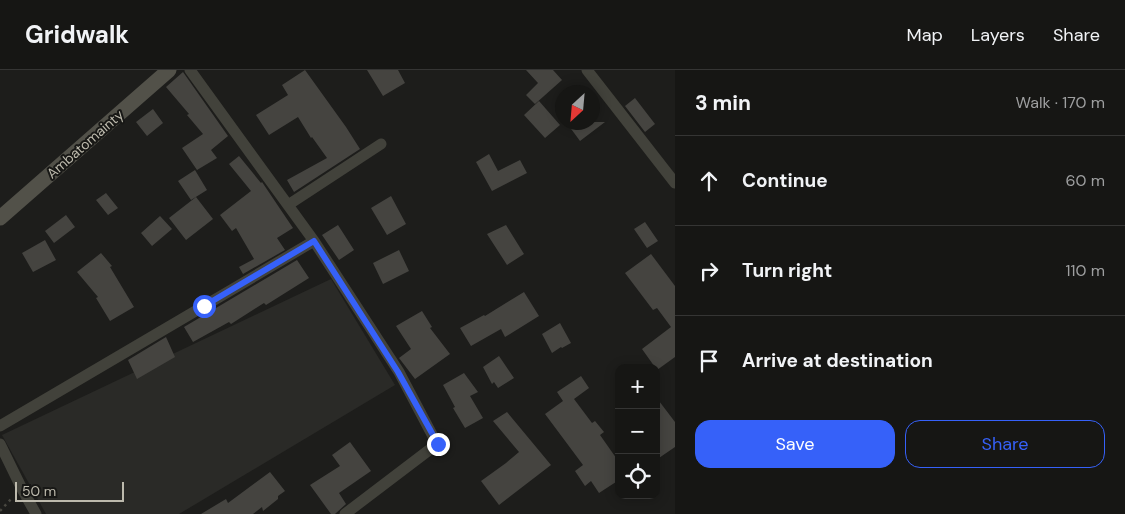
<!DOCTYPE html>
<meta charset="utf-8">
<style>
:root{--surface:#161614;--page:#1f1f1d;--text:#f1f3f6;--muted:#9e9fa0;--line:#353534;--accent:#3661f9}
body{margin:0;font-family:"DM Sans",sans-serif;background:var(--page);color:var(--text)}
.controls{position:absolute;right:15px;bottom:15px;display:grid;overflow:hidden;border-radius:10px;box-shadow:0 2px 12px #0003}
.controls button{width:45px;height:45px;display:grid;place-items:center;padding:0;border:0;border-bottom:1px solid var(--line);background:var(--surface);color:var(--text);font:25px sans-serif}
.compass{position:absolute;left:555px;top:15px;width:45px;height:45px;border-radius:50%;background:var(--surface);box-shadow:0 2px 12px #0003;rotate:206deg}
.scale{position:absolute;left:15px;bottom:12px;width:109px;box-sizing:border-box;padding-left:5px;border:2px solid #bdbaad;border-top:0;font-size:14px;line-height:18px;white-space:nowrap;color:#bdbaad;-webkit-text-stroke:4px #181816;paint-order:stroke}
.stop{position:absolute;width:15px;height:15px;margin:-11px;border:4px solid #3661f9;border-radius:50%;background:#fff}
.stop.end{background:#3661f9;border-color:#fff;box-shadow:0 1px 5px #0008}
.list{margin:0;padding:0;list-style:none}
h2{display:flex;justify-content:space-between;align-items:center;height:65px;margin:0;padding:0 20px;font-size:21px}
h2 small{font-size:16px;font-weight:400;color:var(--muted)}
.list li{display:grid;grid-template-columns:32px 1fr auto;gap:15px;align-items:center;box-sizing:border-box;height:90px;padding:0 20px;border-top:1px solid var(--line)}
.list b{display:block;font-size:19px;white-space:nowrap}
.list em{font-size:16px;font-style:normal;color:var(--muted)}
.actions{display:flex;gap:10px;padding:15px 20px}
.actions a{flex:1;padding:11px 0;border:1px solid var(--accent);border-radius:15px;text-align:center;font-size:18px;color:var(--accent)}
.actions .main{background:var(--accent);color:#fff}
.icon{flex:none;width:28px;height:28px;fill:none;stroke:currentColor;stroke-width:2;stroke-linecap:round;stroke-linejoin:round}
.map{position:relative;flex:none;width:675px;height:444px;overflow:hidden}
header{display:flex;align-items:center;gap:30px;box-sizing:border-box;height:70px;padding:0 25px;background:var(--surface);border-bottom:1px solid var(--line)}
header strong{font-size:24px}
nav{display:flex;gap:28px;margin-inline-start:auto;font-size:18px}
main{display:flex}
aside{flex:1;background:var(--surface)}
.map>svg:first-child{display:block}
.built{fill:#2a2a27}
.building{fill:#454440}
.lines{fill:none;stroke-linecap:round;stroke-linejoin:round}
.path{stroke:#494841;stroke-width:2.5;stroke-dasharray:2.5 4;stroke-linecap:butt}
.street{stroke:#42423b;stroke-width:11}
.secondary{stroke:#525149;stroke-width:15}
.route{stroke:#3661f9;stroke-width:6}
.labels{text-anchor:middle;stroke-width:4;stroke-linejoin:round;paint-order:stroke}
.street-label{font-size:14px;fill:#bdbaad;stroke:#181816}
</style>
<header>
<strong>Gridwalk</strong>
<nav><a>Map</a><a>Layers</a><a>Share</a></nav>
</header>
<main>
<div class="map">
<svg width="675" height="444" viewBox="0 0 675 444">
<rect width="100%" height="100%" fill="#1d1d1b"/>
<path class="built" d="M 331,209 L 395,315 L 179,444 L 46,444 L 2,365 Z"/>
<path class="building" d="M 305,0 L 346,57 L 360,79 L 294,122 L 287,110 L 327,88 L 312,67 L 311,68 L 298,47 L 269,65 L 256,45 L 288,25 L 282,15 Z
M 367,0 L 398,0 L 405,13 L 383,26 Z
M 526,0 L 553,0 L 562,10 L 535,34 L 526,25 L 538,13 Z
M 183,2 L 228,66 L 211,80 L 217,88 L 197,100 L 182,78 L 203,64 L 187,45 L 189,44 L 166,17 Z
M 635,28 L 655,54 L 645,62 L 625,36 Z
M 539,31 L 560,55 L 545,68 L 524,45 Z
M 153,39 L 163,53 L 147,66 L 136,52 Z
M 566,52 L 605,52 L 580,71 Z
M 489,84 L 498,101 L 520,90 L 527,103 L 492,121 L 476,92 Z
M 239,86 L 261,113 L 262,112 L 293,158 L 277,168 L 285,180 L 243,204 L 239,197 L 254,189 L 236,158 L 232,161 L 220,145 L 251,121 L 229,94 Z
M 195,100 L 207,120 L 191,130 L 178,111 Z
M 106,123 L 118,138 L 108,145 L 96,130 Z
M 391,126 L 406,154 L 387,165 L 371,138 Z
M 196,127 L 213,149 L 186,170 L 169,148 Z
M 66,145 L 75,157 L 54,173 L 45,161 Z
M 160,146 L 172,159 L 152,176 L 141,163 Z
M 645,152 L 658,171 L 647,178 L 634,159 Z
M 338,155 L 354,180 L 339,190 L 322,165 Z
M 506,155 L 524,184 L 507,195 L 487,164 Z
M 45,170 L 56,190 L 33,202 L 22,183 Z
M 399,180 L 409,201 L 383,214 L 373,193 Z
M 101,183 L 112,196 L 110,197 L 134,237 L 110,251 L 96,228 L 98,227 L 77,202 Z
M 651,184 L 675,216 L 675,287 L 657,300 L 642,279 L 671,257 L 657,238 L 653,240 L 625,203 Z
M 297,190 L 309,208 L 266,235 L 264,233 L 231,254 L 229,252 L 193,272 L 184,257 Z
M 524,222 L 539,246 L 505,267 L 501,259 L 471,276 L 460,258 L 484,245 L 485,246 Z
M 422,241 L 432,257 L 430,258 L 450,284 L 415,309 L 399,288 L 411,279 L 396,256 Z
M 560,253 L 571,273 L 562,278 L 561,277 L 552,283 L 542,264 Z
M 166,267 L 175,287 L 137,309 L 128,290 Z
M 499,286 L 514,308 L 498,318 L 494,312 L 492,314 L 483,297 Z
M 464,303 L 478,322 L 470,326 L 483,348 L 465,358 L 453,338 L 455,337 L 443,315 Z
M 581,306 L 589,318 L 574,329 L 592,353 L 595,351 L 604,362 L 600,365 L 619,392 L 619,410 L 599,423 L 591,411 L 585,416 L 575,401 L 583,395 L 545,344 L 563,331 L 557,322 Z
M 656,327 L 675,352 L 675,377 L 656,390 Z
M 507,342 L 551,395 L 499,435 L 481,411 L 506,393 L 519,382 L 493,351 Z
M 350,372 L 371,401 L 339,423 L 346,434 L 335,444 L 331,444 L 310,415 L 340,396 L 332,385 Z
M 270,402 L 285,421 L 278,426 L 278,429 L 263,441 L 262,437 L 253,444 L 201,444 L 226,429 L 228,433 Z"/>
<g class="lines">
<path class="path" d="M 0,441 L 13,427"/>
<path class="street" d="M 190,0 L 314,171 L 399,302 L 437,374 L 345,444
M 587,0 L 675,113
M 288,135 L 381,74
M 0,356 L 204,236 L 314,171
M 0,374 L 22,419 L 36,444"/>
<path class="secondary" d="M 0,148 L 169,0"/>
</g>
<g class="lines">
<path class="route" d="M 204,236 L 314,171 L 398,302 L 438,374"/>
</g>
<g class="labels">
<g class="street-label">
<text transform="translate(85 74) rotate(-41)" y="5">Ambatomainty</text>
</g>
</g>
</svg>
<div class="controls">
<button>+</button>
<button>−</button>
<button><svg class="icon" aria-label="locate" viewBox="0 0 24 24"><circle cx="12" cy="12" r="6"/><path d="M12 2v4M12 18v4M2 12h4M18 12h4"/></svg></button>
</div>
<svg class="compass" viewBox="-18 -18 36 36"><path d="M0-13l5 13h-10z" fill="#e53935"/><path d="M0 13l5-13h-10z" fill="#9e9fa0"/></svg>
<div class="scale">50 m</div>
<div class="stop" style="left:204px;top:236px"></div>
<div class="stop end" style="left:438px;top:374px"></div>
</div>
<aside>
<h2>3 min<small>Walk · 170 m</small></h2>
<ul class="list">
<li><svg class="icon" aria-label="ahead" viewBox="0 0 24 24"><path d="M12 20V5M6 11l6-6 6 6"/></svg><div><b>Continue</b></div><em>60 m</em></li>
<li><svg class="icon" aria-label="right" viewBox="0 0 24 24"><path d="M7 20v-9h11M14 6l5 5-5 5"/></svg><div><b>Turn right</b></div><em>110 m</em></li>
<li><svg class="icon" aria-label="arrive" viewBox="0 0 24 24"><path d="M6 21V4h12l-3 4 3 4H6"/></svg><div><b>Arrive at destination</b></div></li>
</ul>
<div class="actions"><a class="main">Save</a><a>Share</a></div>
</aside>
</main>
